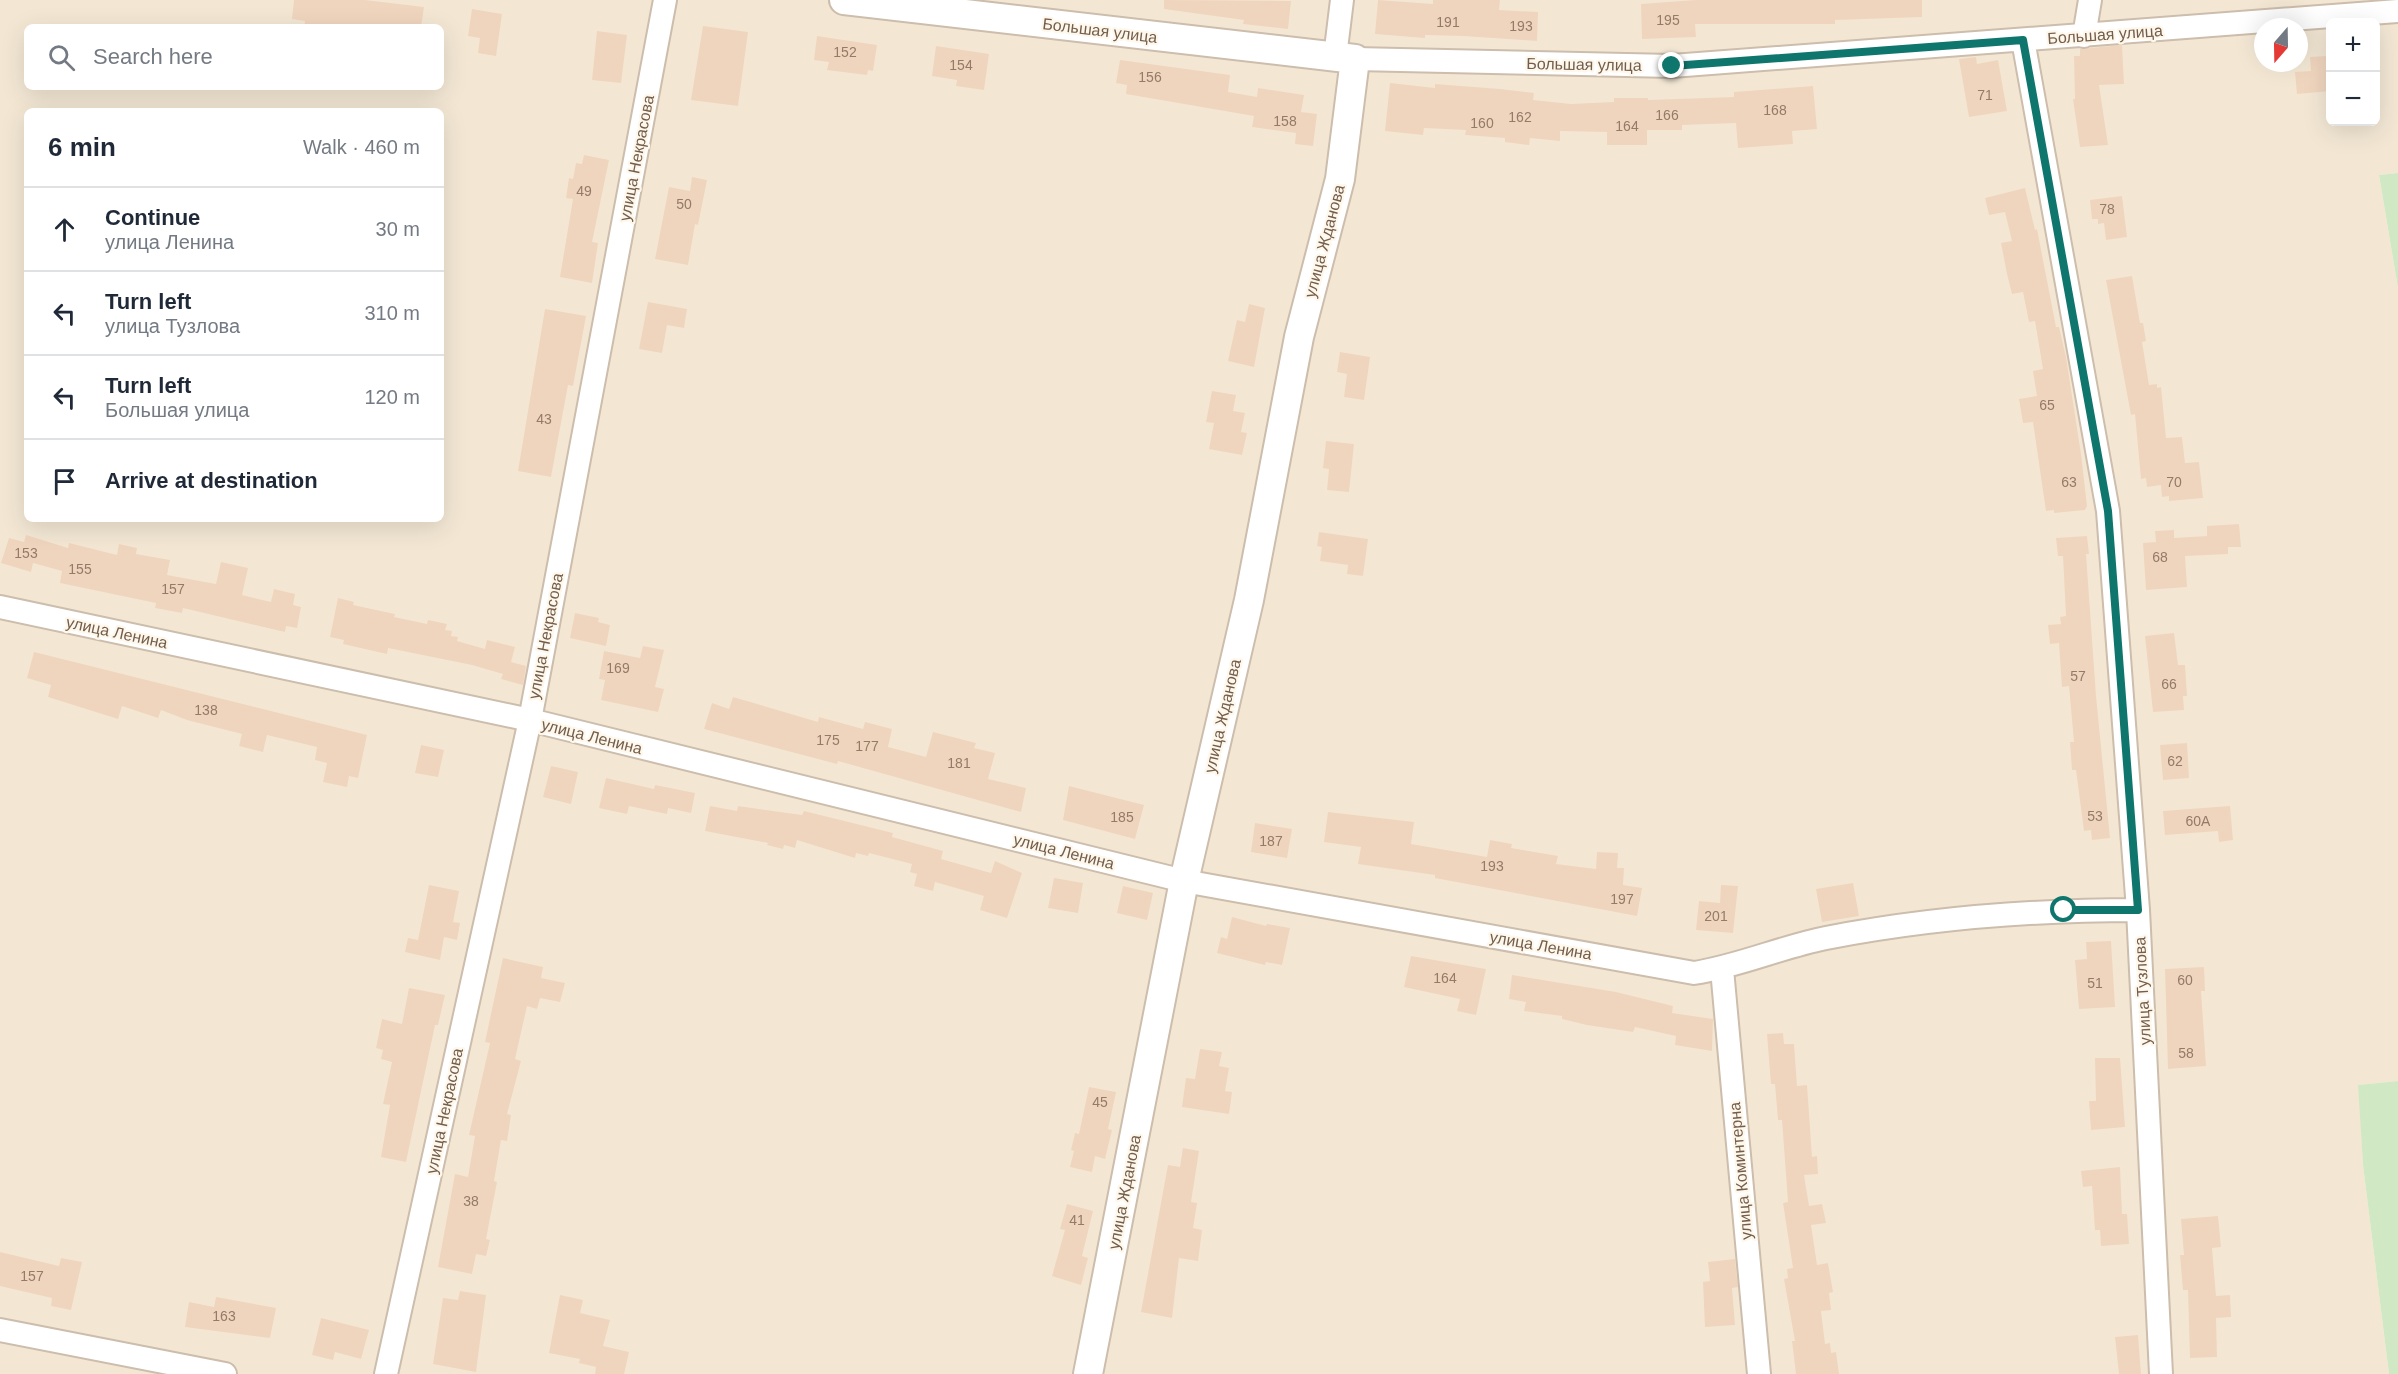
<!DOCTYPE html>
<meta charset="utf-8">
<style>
:root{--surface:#fff;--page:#f2f2f3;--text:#1f2937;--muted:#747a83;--line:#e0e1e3}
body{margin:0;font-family:Arial,sans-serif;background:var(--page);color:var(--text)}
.controls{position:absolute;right:18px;top:18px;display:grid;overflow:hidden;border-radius:9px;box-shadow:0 6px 24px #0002}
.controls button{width:54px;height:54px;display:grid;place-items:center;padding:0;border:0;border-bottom:2px solid var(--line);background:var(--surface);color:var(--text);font:30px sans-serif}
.compass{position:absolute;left:2254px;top:18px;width:54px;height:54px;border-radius:50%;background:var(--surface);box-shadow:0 6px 24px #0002;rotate:200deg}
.stop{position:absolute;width:18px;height:18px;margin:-14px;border:4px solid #0f766e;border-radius:50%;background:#fff}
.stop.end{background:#0f766e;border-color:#fff;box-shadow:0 2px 6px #0008}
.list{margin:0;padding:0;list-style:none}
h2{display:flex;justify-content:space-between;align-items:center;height:78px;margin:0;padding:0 24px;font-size:26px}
h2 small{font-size:20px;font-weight:400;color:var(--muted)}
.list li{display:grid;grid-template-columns:39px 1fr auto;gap:18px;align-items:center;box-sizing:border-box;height:84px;padding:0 24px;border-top:2px solid var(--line)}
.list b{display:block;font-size:22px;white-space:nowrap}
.list p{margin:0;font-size:20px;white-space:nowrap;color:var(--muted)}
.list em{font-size:20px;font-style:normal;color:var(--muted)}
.icon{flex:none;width:33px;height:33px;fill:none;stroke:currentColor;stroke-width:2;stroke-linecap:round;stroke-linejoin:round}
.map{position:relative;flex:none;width:2398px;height:1374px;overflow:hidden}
.search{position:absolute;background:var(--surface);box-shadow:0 6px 24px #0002;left:24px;top:24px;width:420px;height:66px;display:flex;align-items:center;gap:15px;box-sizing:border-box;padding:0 21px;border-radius:9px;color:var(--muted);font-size:22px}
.panel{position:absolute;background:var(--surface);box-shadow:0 6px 24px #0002;left:24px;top:108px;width:420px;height:414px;border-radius:9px}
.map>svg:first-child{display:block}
.residential{fill:#f3e7d4;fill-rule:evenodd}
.green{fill:#d0e9c4}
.building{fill:#f0d5be}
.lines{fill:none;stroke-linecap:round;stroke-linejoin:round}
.minor-casing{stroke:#cdbdac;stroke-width:26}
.tertiary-casing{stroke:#cdbdac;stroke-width:32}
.minor{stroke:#fff;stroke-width:22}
.tertiary{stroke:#fff;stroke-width:28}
.route{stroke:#0f766e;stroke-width:8}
.labels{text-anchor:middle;stroke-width:4.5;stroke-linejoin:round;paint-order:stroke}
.number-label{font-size:14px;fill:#937b68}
.street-label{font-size:16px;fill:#745d4b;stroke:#fef8ec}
</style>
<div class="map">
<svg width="2398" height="1374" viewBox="0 0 2398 1374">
<rect width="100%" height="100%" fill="#fbf5e5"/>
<path class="residential" d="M 0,0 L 2366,0 L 2387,23 L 2398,22 L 2398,173 L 2379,175 L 2398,288 L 2398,1081 L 2359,1085 L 2363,1165 L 2389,1374 L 0,1374 ZM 2330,22 L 2376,22 L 2376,122 L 2330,122 ZM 27,27 L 441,27 L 441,87 L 27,87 ZM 2263,27 L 2299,27 L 2299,63 L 2263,63 ZM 27,111 L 441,111 L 441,519 L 27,519 Z"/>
<path class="green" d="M 2398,173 L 2398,288 L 2379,175 Z
M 2398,1081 L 2398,1374 L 2389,1374 L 2363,1165 L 2358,1085 Z"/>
<path class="building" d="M 294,0 L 365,0 L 424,7 L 421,27 L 304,27 L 305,21 L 292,19 Z
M 1164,0 L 1291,1 L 1288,29 L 1243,24 L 1244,20 L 1164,9 Z
M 1378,0 L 1433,4 L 1433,0 L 1500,0 L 1499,10 L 1538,12 L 1537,41 L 1463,36 L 1425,35 L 1425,38 L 1375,34 Z
M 1696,0 L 1922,0 L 1922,17 L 1835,20 L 1835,24 L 1695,24 L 1696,37 L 1642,39 L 1641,4 Z
M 472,9 L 502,14 L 496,56 L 478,53 L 480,38 L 468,36 Z
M 703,26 L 748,32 L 738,106 L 691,100 Z
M 597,31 L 627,35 L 621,83 L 592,80 Z
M 817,36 L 877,45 L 873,71 L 868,70 L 867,75 L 827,70 L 829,62 L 814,60 Z
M 2122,45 L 2124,84 L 2099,85 L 2108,145 L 2080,147 L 2073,99 L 2075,99 L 2074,56 L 2080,56 L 2080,49 Z
M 936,46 L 989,54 L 984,90 L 956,86 L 957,80 L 932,76 Z
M 2327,56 L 2330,91 L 2297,94 L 2295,72 L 2311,71 L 2310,57 Z
M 1976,57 L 1977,64 L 1998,60 L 2007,111 L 1969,117 L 1959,59 Z
M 1120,60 L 1230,75 L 1228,92 L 1257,97 L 1258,88 L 1304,95 L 1301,112 L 1317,114 L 1313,146 L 1295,144 L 1296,133 L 1252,127 L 1254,116 L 1126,94 L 1127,85 L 1116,83 Z
M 1390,83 L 1435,88 L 1435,84 L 1500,89 L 1534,93 L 1533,100 L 1571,104 L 1614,102 L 1614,98 L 1648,98 L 1648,100 L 1734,97 L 1734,92 L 1813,86 L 1817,129 L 1792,131 L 1793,144 L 1738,148 L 1736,123 L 1682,125 L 1682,130 L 1647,130 L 1647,145 L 1607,145 L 1607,132 L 1560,131 L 1560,141 L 1530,138 L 1529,145 L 1505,142 L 1505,138 L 1465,135 L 1466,130 L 1424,128 L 1423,135 L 1385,131 Z
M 584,155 L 609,160 L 592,242 L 598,243 L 592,283 L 560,277 L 573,199 L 566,198 L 569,178 L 573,179 L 576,163 L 582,164 Z
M 692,177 L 707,180 L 698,225 L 695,224 L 688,265 L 655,259 L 669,187 L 690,191 Z
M 2025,188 L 2035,230 L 2037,229 L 2056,327 L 2059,327 L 2066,357 L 2081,454 L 2087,506 L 2085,510 L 2054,513 L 2054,510 L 2046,511 L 2033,422 L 2023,423 L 2019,399 L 2037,396 L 2033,371 L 2043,369 L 2035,321 L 2029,322 L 2023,292 L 2012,294 L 2007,274 L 2001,243 L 2012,241 L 2005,212 L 1989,215 L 1985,198 Z
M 2122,196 L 2127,237 L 2106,240 L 2104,223 L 2098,224 L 2098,219 L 2092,219 L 2090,200 Z
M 2132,276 L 2140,323 L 2143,323 L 2146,341 L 2142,342 L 2149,385 L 2157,384 L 2157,388 L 2161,387 L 2166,438 L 2182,437 L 2185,463 L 2199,462 L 2203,498 L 2169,501 L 2169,496 L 2162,497 L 2161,485 L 2147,487 L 2146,478 L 2141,479 L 2135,414 L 2131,415 L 2106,280 Z
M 648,302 L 687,309 L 684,328 L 667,325 L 662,353 L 639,349 Z
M 1249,304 L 1265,308 L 1254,367 L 1228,361 L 1237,320 L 1245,322 Z
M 545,309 L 586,316 L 573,386 L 568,385 L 551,477 L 518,471 Z
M 1340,352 L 1370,357 L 1364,400 L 1344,397 L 1347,374 L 1337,372 Z
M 1212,391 L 1236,395 L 1233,411 L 1245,413 L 1241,432 L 1247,433 L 1242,455 L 1209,449 L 1214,423 L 1206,422 Z
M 1326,441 L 1354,444 L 1349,492 L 1327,490 L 1329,469 L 1323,468 Z
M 2239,524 L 2241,547 L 2228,547 L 2228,554 L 2185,556 L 2187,587 L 2146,590 L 2143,543 L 2156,542 L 2155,531 L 2174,530 L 2174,538 L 2207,536 L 2207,526 Z
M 1319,532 L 1368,539 L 1363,576 L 1347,574 L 1348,565 L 1320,561 L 1322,547 L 1317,546 Z
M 26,535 L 68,548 L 69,543 L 117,555 L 119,544 L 137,548 L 136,554 L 170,560 L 167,575 L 216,584 L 221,562 L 248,568 L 242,595 L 271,602 L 274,589 L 295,594 L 293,605 L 301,607 L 297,628 L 286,626 L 285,632 L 183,608 L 182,613 L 155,608 L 156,603 L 60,583 L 62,571 L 33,563 L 31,572 L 1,563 L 9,538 L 24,542 Z
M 2087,536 L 2089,554 L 2086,554 L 2096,696 L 2110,838 L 2092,840 L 2091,830 L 2084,831 L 2076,770 L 2072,770 L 2070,742 L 2074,742 L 2069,686 L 2062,687 L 2059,643 L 2050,644 L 2048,625 L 2061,624 L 2060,617 L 2066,616 L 2063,556 L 2058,556 L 2056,538 Z
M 338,598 L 354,602 L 353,605 L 395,614 L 394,617 L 427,624 L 428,620 L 447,624 L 445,630 L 452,631 L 451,636 L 458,637 L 457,641 L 485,649 L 487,640 L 515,647 L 511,662 L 526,666 L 523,685 L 501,679 L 503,674 L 472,665 L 388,648 L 387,654 L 343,644 L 344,640 L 330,637 Z
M 575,613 L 599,618 L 598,622 L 610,625 L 606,646 L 570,638 Z
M 2174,633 L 2178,665 L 2185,665 L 2187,696 L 2183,696 L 2184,710 L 2153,712 L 2145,636 Z
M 643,646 L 664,650 L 655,687 L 664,689 L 658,712 L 601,700 L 605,680 L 599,679 L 604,651 L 640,658 Z
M 34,652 L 367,735 L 358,778 L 349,776 L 347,787 L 323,782 L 327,763 L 315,760 L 317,747 L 267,735 L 263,752 L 239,746 L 242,734 L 187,720 L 161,710 L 158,718 L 122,706 L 118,719 L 48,697 L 51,685 L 27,678 Z
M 733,697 L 818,722 L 819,717 L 863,729 L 865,722 L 892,729 L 888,747 L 926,757 L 933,732 L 976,743 L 974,748 L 995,753 L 988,779 L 1026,788 L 1021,812 L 838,761 L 837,764 L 704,729 L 712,703 L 729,709 Z
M 2187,743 L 2189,778 L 2163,780 L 2160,745 Z
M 421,745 L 444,750 L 438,777 L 415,773 Z
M 551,766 L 578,772 L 571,804 L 543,797 Z
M 606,778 L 654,789 L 655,785 L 695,793 L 691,813 L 668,808 L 667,814 L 629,806 L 627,814 L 599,808 Z
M 1069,786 L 1144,805 L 1135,839 L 1063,820 Z
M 710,806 L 737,811 L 738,806 L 802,815 L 804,811 L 893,833 L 892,837 L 943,851 L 941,859 L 991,873 L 995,861 L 1022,873 L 1007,918 L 980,910 L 984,896 L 935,882 L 933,891 L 914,886 L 917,874 L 910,872 L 912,864 L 869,853 L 868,856 L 856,853 L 855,858 L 797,840 L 795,848 L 784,845 L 783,849 L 767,845 L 768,843 L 705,831 Z
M 2230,806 L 2233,840 L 2219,842 L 2218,831 L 2165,835 L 2163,811 Z
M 1328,812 L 1414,822 L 1411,844 L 1487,857 L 1490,840 L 1512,844 L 1511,848 L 1558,856 L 1556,864 L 1596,869 L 1597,852 L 1618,853 L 1617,868 L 1624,868 L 1623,885 L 1642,888 L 1637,916 L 1435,878 L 1435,875 L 1358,864 L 1361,847 L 1324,842 Z
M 1255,823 L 1292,829 L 1287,858 L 1251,852 Z
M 1054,878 L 1083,883 L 1078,913 L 1048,908 Z
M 1853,883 L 1859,916 L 1822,922 L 1816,889 Z
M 429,885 L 459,891 L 453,922 L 460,923 L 457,940 L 444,937 L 440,960 L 405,952 L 408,938 L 418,940 Z
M 1721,885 L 1738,886 L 1733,933 L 1696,930 L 1699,901 L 1720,903 Z
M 1123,886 L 1153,893 L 1147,920 L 1117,913 Z
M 1232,917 L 1266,926 L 1267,924 L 1290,928 L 1282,965 L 1266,962 L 1265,965 L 1217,953 L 1221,937 L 1227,939 Z
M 2111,941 L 2115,1007 L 2079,1009 L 2075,960 L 2087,959 L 2086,942 Z
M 1411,956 L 1486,969 L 1476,1015 L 1457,1011 L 1460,999 L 1404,987 Z
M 503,958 L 543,967 L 541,978 L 565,983 L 560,1002 L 540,998 L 537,1009 L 527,1006 L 515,1059 L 521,1061 L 507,1114 L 511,1115 L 507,1141 L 501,1140 L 494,1181 L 497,1182 L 486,1239 L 490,1240 L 486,1256 L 476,1254 L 472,1274 L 438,1267 L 455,1174 L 468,1177 L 475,1136 L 469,1135 L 490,1043 L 485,1042 Z
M 2204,967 L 2205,991 L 2201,991 L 2206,1066 L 2168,1069 L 2165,969 Z
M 1512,975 L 1616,992 L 1673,1006 L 1672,1013 L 1713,1019 L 1712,1051 L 1675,1045 L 1676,1036 L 1635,1027 L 1633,1032 L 1587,1025 L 1562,1019 L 1562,1016 L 1524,1011 L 1526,1002 L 1509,999 Z
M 409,988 L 445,995 L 438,1025 L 435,1025 L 406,1162 L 381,1157 L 390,1105 L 383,1104 L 392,1062 L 381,1059 L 383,1050 L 376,1048 L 382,1019 L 402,1024 Z
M 1783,1033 L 1784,1044 L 1794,1044 L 1797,1086 L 1807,1085 L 1812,1157 L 1817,1156 L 1818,1174 L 1804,1175 L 1809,1206 L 1822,1204 L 1826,1223 L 1811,1225 L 1817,1265 L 1828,1263 L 1833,1292 L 1829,1293 L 1831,1310 L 1821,1311 L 1825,1344 L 1830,1343 L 1831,1353 L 1836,1352 L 1839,1374 L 1796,1374 L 1792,1341 L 1795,1341 L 1784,1279 L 1788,1278 L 1787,1269 L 1793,1268 L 1783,1203 L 1788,1202 L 1782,1120 L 1778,1120 L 1775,1084 L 1771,1084 L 1767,1034 Z
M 1200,1049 L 1222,1052 L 1219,1066 L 1229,1068 L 1225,1091 L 1232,1092 L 1229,1114 L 1182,1107 L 1186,1078 L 1195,1079 Z
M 2095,1058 L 2120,1058 L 2125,1127 L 2091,1130 L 2089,1101 L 2096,1101 Z
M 1089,1087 L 1116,1092 L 1108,1129 L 1112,1130 L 1105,1159 L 1095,1156 L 1092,1172 L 1070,1167 L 1074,1151 L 1071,1150 L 1075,1133 L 1079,1134 Z
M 1183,1148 L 1199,1151 L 1191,1202 L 1197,1203 L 1193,1228 L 1202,1230 L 1198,1261 L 1179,1258 L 1172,1318 L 1141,1312 L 1168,1165 L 1180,1167 Z
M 2120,1167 L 2122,1214 L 2127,1214 L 2129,1244 L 2101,1246 L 2100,1230 L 2095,1230 L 2092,1186 L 2083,1187 L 2081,1171 Z
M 1067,1204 L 1093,1211 L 1082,1256 L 1088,1258 L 1081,1285 L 1052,1276 L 1065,1230 L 1060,1229 Z
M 2218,1216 L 2221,1247 L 2212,1248 L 2216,1296 L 2230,1295 L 2231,1317 L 2216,1318 L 2217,1357 L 2190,1358 L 2188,1290 L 2183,1290 L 2180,1255 L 2184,1255 L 2181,1219 Z
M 0,1252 L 59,1266 L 61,1258 L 82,1262 L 71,1310 L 51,1306 L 52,1298 L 0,1286 Z
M 1735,1259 L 1738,1287 L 1732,1288 L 1735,1325 L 1705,1327 L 1703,1282 L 1710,1281 L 1708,1262 Z
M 460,1291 L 486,1295 L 476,1372 L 433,1364 L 443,1298 L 458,1300 Z
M 560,1295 L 583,1300 L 580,1313 L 610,1320 L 603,1346 L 629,1352 L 624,1374 L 595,1374 L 596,1367 L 579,1363 L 580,1359 L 549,1353 Z
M 216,1297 L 276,1308 L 270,1338 L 185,1327 L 189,1302 L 214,1307 Z
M 321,1318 L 369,1330 L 361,1359 L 335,1352 L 333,1360 L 312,1355 Z
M 2138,1335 L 2141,1374 L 2119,1374 L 2115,1337 Z"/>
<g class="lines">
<g class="minor-casing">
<path id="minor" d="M 2084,36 L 2090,0
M 2023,40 L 2108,511 L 2138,910 L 2161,1374
M 1335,57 L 1342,0
M 1355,59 L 1672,66 L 2398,11
M 0,607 L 530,720 L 1184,881 L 1694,973 C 1739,966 1781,947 1826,938 C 1929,918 2033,910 2138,910
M 1722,969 L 1759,1374
M 0,1330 L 225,1374
M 386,1374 L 530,720 L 665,0"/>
</g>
<g class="tertiary-casing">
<path id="tertiary" d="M 844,0 L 1355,59 L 1340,179 L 1299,337 L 1249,600 L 1184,881 L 1088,1374"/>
</g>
<use href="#minor" class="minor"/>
<use href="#tertiary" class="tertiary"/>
</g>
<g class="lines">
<path class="route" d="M 1672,66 L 2023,40 L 2108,511 L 2138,910 L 2064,910"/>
</g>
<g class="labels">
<g class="number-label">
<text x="1668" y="25">195</text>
<text x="1448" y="27">191</text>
<text x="1521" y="31">193</text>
<text x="845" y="57">152</text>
<text x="961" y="70">154</text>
<text x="1150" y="82">156</text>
<text x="1985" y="100">71</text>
<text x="1775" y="115">168</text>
<text x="1667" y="120">166</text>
<text x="1520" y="122">162</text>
<text x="1285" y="126">158</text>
<text x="1482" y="128">160</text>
<text x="1627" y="131">164</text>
<text x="584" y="196">49</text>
<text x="684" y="209">50</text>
<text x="2107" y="214">78</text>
<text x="2047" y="410">65</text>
<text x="544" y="424">43</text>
<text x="2069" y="487">63</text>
<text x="2174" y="487">70</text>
<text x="26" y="558">153</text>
<text x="2160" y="562">68</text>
<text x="80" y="574">155</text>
<text x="173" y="594">157</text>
<text x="618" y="673">169</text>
<text x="2078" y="681">57</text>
<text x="2169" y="689">66</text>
<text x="206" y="715">138</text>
<text x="828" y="745">175</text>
<text x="867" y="751">177</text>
<text x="2175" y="766">62</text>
<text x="959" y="768">181</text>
<text x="2095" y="821">53</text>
<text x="1122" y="822">185</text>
<text x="2198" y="826">60А</text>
<text x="1271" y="846">187</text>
<text x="1492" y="871">193</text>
<text x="1622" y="904">197</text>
<text x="1716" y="921">201</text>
<text x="1445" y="983">164</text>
<text x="2185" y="985">60</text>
<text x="2095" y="988">51</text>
<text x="2186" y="1058">58</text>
<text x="1100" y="1107">45</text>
<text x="471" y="1206">38</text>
<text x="1077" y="1225">41</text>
<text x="32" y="1281">157</text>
<text x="224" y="1321">163</text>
</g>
<g class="street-label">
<text transform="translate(1100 30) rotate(7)" y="6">Большая улица</text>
<text transform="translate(2105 34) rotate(-4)" y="6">Большая улица</text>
<text transform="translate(1584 64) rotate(1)" y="6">Большая улица</text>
<text transform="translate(636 158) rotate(-79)" y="6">улица Некрасова</text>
<text transform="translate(1324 241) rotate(-75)" y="6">улица Жданова</text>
<text transform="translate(117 632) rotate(12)" y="6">улица Ленина</text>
<text transform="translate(545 636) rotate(-79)" y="6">улица Некрасова</text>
<text transform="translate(1222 716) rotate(-77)" y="6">улица Жданова</text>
<text transform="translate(592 736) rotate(14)" y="6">улица Ленина</text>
<text transform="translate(1064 851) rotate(14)" y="6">улица Ленина</text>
<text transform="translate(1541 945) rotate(10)" y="6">улица Ленина</text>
<text transform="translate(2142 991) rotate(-93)" y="6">улица Тузлова</text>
<text transform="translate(444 1111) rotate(-78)" y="6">улица Некрасова</text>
<text transform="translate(1740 1171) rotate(-95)" y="6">улица Коминтерна</text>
<text transform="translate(1124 1192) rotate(-79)" y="6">улица Жданова</text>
</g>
</g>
</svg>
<div class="controls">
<button>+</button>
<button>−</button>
</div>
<svg class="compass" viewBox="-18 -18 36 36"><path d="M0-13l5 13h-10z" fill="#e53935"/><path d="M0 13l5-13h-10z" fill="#747a83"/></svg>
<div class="stop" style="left:2064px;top:910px"></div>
<div class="stop end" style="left:1672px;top:66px"></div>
<div class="search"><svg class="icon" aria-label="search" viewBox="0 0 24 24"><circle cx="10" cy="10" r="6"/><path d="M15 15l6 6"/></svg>Search here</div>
<section class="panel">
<h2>6 min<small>Walk · 460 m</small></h2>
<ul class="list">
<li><svg class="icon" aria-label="ahead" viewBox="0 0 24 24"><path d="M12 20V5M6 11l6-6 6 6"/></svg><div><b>Continue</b><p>улица Ленина</p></div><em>30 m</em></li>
<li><svg class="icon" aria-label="left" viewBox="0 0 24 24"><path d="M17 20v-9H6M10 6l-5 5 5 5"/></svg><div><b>Turn left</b><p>улица Тузлова</p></div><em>310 m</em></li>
<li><svg class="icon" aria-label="left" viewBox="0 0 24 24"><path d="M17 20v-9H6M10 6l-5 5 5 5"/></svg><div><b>Turn left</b><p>Большая улица</p></div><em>120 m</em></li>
<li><svg class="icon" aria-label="arrive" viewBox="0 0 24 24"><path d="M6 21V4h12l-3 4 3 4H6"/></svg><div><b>Arrive at destination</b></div></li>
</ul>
</section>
</div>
